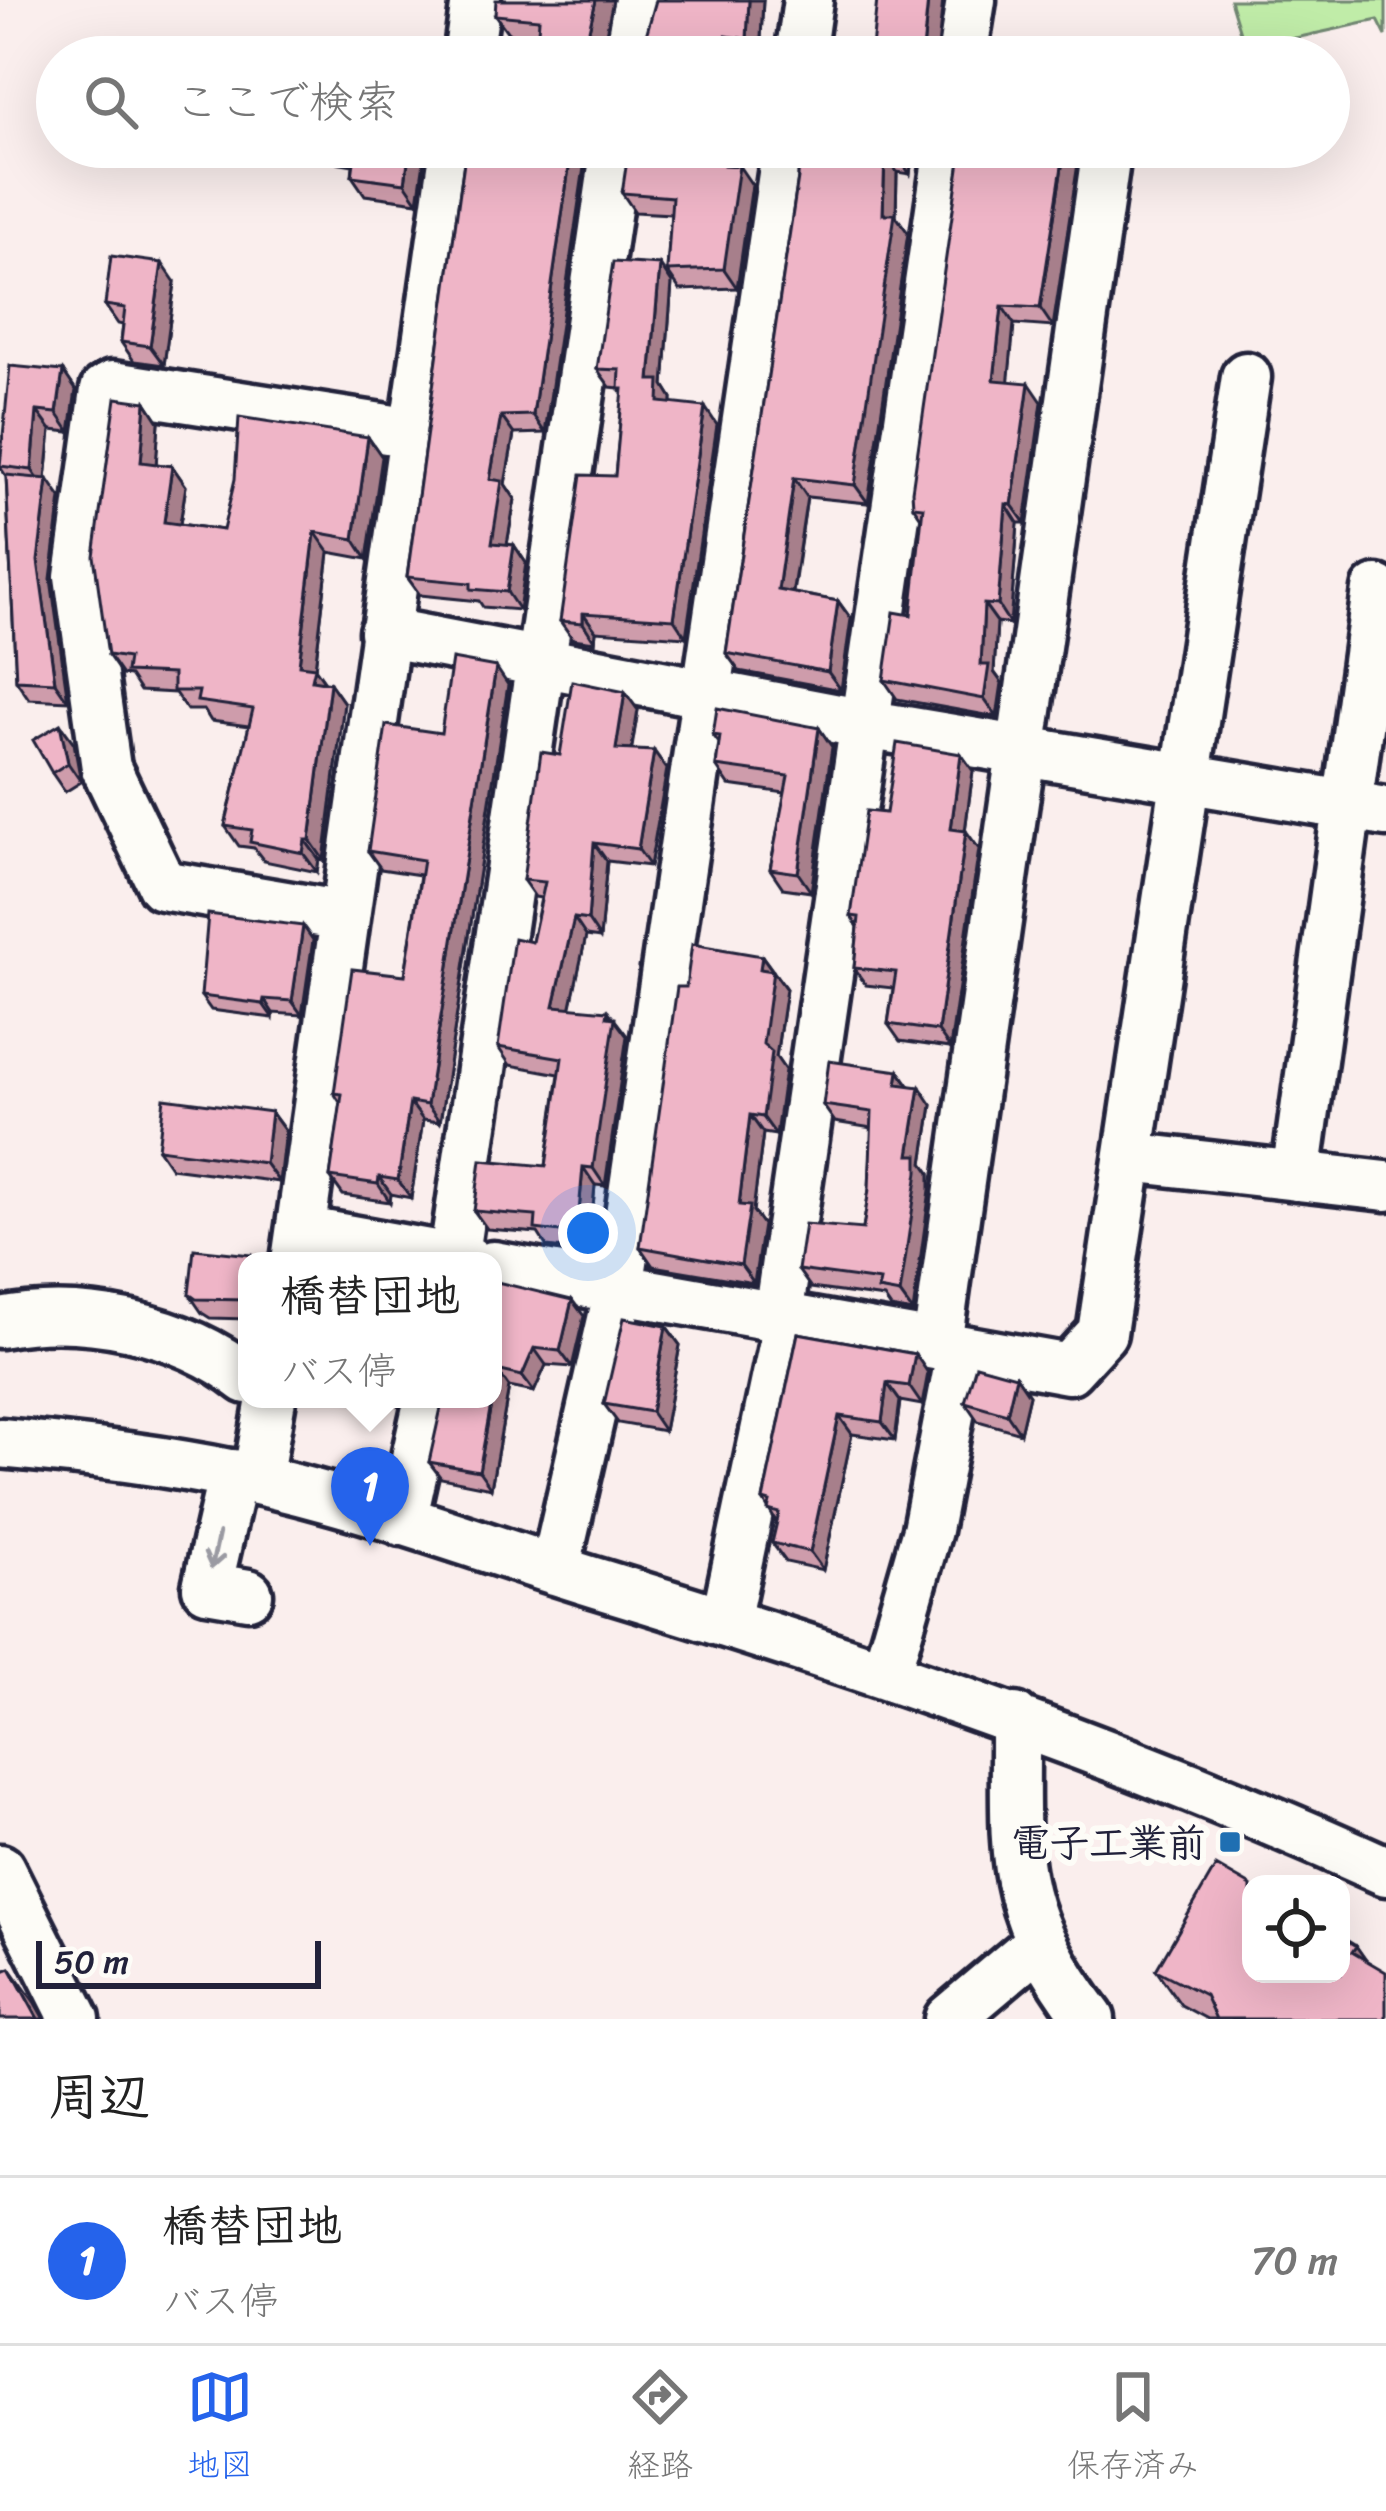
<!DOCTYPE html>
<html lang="ja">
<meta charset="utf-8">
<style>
:root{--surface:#fff;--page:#f6f6f6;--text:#222;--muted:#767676;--line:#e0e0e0;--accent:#2563eb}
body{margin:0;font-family:Sriracha,"Klee One",sans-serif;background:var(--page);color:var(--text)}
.controls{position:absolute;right:36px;bottom:36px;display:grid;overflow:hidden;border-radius:24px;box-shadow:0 12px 48px #0002}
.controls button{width:108px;height:108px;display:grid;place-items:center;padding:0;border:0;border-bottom:3px solid var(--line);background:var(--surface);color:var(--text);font:60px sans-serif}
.scale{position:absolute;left:36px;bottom:30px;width:285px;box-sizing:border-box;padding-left:12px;border:6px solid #22223b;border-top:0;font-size:33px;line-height:42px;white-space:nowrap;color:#22223b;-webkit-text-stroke:9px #fdfcf7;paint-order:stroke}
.you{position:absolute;left:588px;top:1233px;width:42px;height:42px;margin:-30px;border:9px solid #fff;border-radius:50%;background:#1a73e8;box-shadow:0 0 0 18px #1a73e833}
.badge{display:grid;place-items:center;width:78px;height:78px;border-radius:50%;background:var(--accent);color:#fff;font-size:39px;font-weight:700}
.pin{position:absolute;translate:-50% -99px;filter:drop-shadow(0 3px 6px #0008)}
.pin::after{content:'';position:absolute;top:63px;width:42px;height:36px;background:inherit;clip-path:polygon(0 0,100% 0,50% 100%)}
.popup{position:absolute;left:238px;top:1252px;width:264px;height:156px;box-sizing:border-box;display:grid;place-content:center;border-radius:24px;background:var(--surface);filter:drop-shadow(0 3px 9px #0005);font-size:39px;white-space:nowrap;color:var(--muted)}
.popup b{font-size:45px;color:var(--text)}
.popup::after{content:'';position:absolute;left:50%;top:100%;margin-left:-24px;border:24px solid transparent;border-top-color:var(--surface)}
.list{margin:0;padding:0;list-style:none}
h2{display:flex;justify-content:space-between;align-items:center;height:156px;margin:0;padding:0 48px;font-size:51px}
h2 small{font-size:39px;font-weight:400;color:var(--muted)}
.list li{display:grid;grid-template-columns:78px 1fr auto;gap:36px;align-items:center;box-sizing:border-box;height:168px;padding:0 48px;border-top:3px solid var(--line)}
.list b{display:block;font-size:45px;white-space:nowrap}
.list p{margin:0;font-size:39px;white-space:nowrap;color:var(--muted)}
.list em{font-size:39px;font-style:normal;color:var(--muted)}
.icon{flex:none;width:66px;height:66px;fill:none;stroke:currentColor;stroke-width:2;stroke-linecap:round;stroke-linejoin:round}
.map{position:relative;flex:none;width:1386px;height:2019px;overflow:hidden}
.search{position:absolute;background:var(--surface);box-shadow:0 12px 48px #0002;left:36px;right:36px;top:36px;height:132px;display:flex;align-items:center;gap:30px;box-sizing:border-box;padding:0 42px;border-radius:66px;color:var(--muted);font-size:45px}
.sheet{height:324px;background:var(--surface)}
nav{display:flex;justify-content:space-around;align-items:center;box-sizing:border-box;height:168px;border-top:3px solid var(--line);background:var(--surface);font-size:33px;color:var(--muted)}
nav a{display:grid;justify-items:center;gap:6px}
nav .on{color:var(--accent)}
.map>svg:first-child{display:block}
.green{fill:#c0eca8;stroke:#718772;stroke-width:3}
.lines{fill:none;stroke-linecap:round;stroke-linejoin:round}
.minor-casing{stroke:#22223b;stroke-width:57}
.minor{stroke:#fdfcf7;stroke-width:48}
.wall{fill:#ce9cab;stroke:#22223b;stroke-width:3}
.shaded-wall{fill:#a77f8b;stroke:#22223b;stroke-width:3}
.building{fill:#efb5c7;stroke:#22223b;stroke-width:3}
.oneway{stroke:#9a9aa2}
.poi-dot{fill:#1f6fb2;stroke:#fdfcf7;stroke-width:4.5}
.labels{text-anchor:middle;stroke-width:12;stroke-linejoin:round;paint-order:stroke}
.poi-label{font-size:39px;font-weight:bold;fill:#22223b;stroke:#fdfcf7;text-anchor:end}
</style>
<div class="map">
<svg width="1386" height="2019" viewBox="0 0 1386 2019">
<rect width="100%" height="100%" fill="#faeeed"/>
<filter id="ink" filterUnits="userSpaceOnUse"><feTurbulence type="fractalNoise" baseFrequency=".00833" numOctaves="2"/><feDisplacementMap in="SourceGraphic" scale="24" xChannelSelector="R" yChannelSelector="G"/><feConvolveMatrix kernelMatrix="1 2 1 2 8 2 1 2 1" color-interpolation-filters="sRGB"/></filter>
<g filter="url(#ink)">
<path class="green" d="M 1230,0 L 1386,0 L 1386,36 L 1378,20 L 1245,49 Z"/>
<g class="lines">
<g class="minor-casing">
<path id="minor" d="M 468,57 L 476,0
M 629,57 L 638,0
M 800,57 L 808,0
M 962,57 L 971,0
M 384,632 L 865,724 L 1386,812
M 344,916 L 162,885 L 106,768 L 79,576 L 105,390 L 112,386 L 413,433
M 1129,1157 L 1386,1186
M 1296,1176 L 1377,590
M 302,1231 L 468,1261
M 296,1261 L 455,147
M 453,1261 L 616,147
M 493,1266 L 1069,1369 L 1102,1333 L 1246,377
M 778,1316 L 949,147
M 0,1323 C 81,1307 182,1327 247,1379
M 937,1344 L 1104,168
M 0,1443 C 79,1450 157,1459 234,1475 C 358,1500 479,1547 600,1584 C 868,1665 1131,1755 1386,1871
M 233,1474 L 207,1587 L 248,1594
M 257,1480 L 271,1399
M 402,1521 L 429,1399
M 555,1570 L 619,1289 L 787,147
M 725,1622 L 789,1318
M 886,1672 L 927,1530 L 961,1353
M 1015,1718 C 1016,1855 1003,1904 1090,2019
M 0,1869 L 75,2019
M 949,2019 L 1039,1943"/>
</g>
<use href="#minor" class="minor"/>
</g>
<path class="wall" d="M 613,0 L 601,53 L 538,36 L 508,33 L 495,15 Z
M 763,0 L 760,57 L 738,54 L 738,57 L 657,57 L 645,39 Z
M 274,147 L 419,147 L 425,155 L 418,202 L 365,195 L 352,176 L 353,165 L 278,152 Z
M 466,147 L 587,147 L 545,433 L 514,434 L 505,484 L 515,499 L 507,544 L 514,545 L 526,563 L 519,610 L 483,607 L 479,601 L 420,595 L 407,577 Z
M 799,147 L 921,147 L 920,149 L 913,149 L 910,174 L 897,172 L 896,216 L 908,233 L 868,503 L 807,497 L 793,593 L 838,601 L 851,619 L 841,690 L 739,671 L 726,653 L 798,178 Z
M 962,147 L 1079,157 L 1053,327 L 1014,324 L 1008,382 L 1042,402 L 1025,523 L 1018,523 L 1010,624 L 997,622 L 994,672 L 1002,683 L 997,717 L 897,699 L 884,680 L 911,615 L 922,519 L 913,506 Z
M 731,166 L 752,185 L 737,288 L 680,290 L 667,271 L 671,214 L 635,212 L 622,193 Z
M 175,282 L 164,365 L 134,361 L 121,342 L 123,325 L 118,324 L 105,305 Z
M 672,283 L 664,385 L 672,398 L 672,404 L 717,425 L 686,637 L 596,631 L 595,642 L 573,639 L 560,621 L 615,476 L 623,395 L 619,388 L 610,387 L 597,369 Z
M 63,371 L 76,390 L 70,432 L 51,430 L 46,479 L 61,498 L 51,579 L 68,701 L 29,699 L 16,680 L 6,476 L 0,467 Z
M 146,402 L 159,422 L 156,464 L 172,466 L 186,486 L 180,524 L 223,530 L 368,437 L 382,457 L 367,559 L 329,552 L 315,668 L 325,682 L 330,683 L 344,703 L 324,860 L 319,859 L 317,872 L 264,861 L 254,848 L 239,846 L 225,826 L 249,726 L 211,721 L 204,710 L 187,710 L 175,693 L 140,691 L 130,676 L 122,675 L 108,655 Z
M 508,685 L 440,1122 L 423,1120 L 411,1198 L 391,1194 L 390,1202 L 343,1195 L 330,1177 L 341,1104 L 334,1093 L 405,975 L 420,875 L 381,869 L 368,851 L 441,733 Z
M 638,710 L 631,750 L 667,769 L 650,866 L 607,861 L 600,938 L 586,936 L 570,1008 L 613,1018 L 627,1036 L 605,1186 L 595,1185 L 589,1252 L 547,1247 L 538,1233 L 487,1229 L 474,1211 L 546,1166 L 559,1074 L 510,1065 L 498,1047 L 532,942 L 541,898 L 535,897 L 523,880 L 560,755 Z
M 819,728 L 832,747 L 811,892 L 783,888 L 770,869 L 785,793 L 729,785 L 716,766 L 719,743 L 713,735 Z
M 74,743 L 81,782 L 65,792 L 52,773 Z
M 961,754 L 973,771 L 965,831 L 979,849 L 950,1048 L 900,1041 L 888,1024 L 893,988 L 866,985 L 854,968 L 858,927 L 851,916 Z
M 313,940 L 302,1015 L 273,1013 L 273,1018 L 211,1010 L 201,996 Z
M 762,956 L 786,989 L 776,1057 L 785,1070 L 776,1135 L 763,1133 L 753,1211 L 763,1225 L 754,1283 L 653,1266 L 640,1247 L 686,987 Z
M 899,1071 L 909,1085 L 932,1105 L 923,1163 L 930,1173 L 930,1190 L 913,1312 L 891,1308 L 884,1298 L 811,1288 L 798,1270 L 863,1229 L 869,1189 L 872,1128 L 835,1122 L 823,1105 Z
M 271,1112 L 285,1131 L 279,1182 L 171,1168 L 158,1149 Z
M 252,1255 L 256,1261 L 247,1261 L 247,1319 L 210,1318 L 202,1313 L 189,1294 Z
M 493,1281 L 584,1316 L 572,1367 L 546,1365 L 534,1392 L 509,1387 L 491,1488 L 441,1478 L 429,1462 Z
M 666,1326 L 680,1345 L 664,1431 L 618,1423 L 604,1404 Z
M 798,1333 L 915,1354 L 928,1373 L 922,1405 L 900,1401 L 895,1440 L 852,1434 L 823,1570 L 786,1562 L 772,1543 L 777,1523 L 763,1500 Z
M 1016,1376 L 1029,1395 L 1020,1433 L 978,1421 L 965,1402 Z
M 1356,1946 L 1366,1961 L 1386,2019 L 1207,2019 L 1181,2005 L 1156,1970 Z"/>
<path class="shaded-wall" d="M 596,0 L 613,0 L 601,57 L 595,57 L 590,50 L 588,34 Z
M 749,0 L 763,0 L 760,57 L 747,39 Z
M 928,0 L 943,0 L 937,57 L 928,57 L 923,50 Z
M 726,36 L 738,54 L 738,57 L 733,57 L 724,44 Z
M 713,42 L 723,57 L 717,57 L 712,50 Z
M 410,147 L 419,147 L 425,155 L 418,202 L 405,183 Z
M 572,147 L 587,147 L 545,433 L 533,415 Z
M 898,147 L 912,147 L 913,149 L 910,174 L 897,156 Z
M 1065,147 L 1072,147 L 1079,157 L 1053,327 L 1040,308 Z
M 885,154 L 897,172 L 896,216 L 908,233 L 868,503 L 855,485 L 883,214 Z
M 724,155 L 737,174 L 739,166 L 752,185 L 737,288 L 724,269 Z
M 162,263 L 175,282 L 164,365 L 150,346 Z
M 660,265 L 672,283 L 664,385 L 672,398 L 671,420 L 659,402 L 650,380 Z
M 1002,306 L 1014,324 L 1007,398 L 994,380 Z
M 63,371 L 76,390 L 70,432 L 57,413 Z
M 1029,383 L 1042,402 L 1025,523 L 1012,505 Z
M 146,402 L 159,422 L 155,481 L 141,462 Z
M 705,407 L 717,425 L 686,637 L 674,619 Z
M 37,411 L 51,430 L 45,489 L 32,470 Z
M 501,416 L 514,434 L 505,484 L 515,499 L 504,561 L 492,543 L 490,479 Z
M 368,437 L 382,457 L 367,559 L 354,539 Z
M 172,466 L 186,486 L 177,542 L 164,522 Z
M 794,478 L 807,497 L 790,608 L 778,590 Z
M 48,479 L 61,498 L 51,579 L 68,701 L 55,682 L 38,561 Z
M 1006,504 L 1018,523 L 1010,624 L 998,605 Z
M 315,532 L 329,552 L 315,668 L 328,687 L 326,700 L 299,665 Z
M 514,545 L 526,563 L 519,610 L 507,592 Z
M 838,601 L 851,619 L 841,690 L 828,672 Z
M 984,604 L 997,622 L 994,672 L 1002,683 L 997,717 L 984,699 L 981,665 Z
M 583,613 L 596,631 L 595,642 L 583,623 Z
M 496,667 L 508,685 L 440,1122 L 427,1105 Z
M 330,683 L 344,703 L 324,860 L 310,840 Z
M 625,692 L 638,710 L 629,766 L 616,749 Z
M 60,724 L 74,743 L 81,782 L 68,763 Z
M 819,728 L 832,747 L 811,892 L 798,873 Z
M 654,751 L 667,769 L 650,866 L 638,849 Z
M 961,754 L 973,771 L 963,846 L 951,829 Z
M 966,831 L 979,849 L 950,1048 L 938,1031 Z
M 305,840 L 319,859 L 317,872 L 303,853 Z
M 594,843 L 607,861 L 600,938 L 588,920 Z
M 574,918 L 586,936 L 567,1024 L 554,1006 Z
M 303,926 L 313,940 L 302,1015 L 292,1001 Z
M 762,956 L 786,989 L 776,1057 L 785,1070 L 776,1135 L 763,1117 L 760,969 Z
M 264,999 L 273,1013 L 273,1018 L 263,1004 Z
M 608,1011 L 627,1036 L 605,1186 L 593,1168 Z
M 899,1071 L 911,1089 L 897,1084 Z
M 920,1087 L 932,1105 L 923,1163 L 930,1173 L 930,1190 L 913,1312 L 900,1294 L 909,1155 Z
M 410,1102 L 423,1120 L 411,1198 L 398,1180 Z
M 271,1112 L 285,1131 L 279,1182 L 265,1163 Z
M 750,1115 L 763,1133 L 753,1211 L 763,1225 L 754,1283 L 741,1265 L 739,1205 Z
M 583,1167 L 595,1185 L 589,1252 L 577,1234 Z
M 379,1177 L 391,1194 L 390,1202 L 378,1184 Z
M 572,1300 L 584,1316 L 572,1367 L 560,1351 Z
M 666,1326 L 680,1345 L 664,1431 L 651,1412 Z
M 534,1348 L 546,1365 L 534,1392 L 522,1376 Z
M 915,1354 L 928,1373 L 922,1405 L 909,1386 Z
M 497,1370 L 509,1387 L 491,1488 L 479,1471 Z
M 1016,1376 L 1029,1395 L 1020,1433 L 1007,1414 Z
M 887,1383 L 900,1401 L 895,1440 L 882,1422 Z
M 839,1416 L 852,1434 L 823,1570 L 810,1552 Z
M 1356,1946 L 1381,1981 L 1352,1952 Z
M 10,1968 L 35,2003 L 44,2019 L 38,2019 Z"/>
<path class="building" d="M 496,0 L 596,0 L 588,34 L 590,50 L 596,57 L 536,57 L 539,19 L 495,15 Z
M 656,0 L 749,0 L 747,39 L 726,36 L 724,44 L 713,42 L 712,50 L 645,39 Z
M 877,0 L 928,0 L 923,50 L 932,57 L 871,57 Z
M 276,44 L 402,55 L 401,57 L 274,57 Z
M 347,147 L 410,147 L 405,183 L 352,176 L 356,148 Z
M 466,147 L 572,147 L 533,415 L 501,416 L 490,479 L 502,481 L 492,543 L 514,545 L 507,592 L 471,589 L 471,583 L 407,577 Z
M 629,147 L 724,155 L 724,165 L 739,166 L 724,269 L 667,271 L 672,197 L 622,193 Z
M 799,147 L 898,147 L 897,156 L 885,154 L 883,214 L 895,214 L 855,485 L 794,478 L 778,590 L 838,601 L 828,672 L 726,653 L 798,178 Z
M 962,147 L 1065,147 L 1040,308 L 1002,306 L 994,380 L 1029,383 L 1012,505 L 1006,504 L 998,605 L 984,604 L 981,665 L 989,665 L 984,699 L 884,680 L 894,612 L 911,615 L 923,507 L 913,506 L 912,491 Z
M 111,256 L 162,263 L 150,346 L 121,342 L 125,308 L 105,305 Z
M 613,262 L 660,265 L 650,380 L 660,380 L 659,402 L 705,407 L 674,619 L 583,613 L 583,623 L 560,621 L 581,475 L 615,476 L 623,389 L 619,389 L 620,370 L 597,369 Z
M 10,366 L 63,371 L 57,413 L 37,411 L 32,470 L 0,466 Z
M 116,398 L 146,402 L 141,462 L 172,466 L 164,522 L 223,530 L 235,479 L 239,417 L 368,437 L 354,539 L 315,532 L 299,665 L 315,667 L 312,680 L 330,683 L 310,840 L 305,840 L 303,853 L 250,842 L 252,830 L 225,826 L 253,709 L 197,701 L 199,691 L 173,691 L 173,674 L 126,672 L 128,658 L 108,655 L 94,556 Z
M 6,475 L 48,479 L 38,561 L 55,682 L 16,680 Z
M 452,659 L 496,667 L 427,1105 L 410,1102 L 398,1180 L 379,1177 L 378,1184 L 330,1177 L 342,1094 L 334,1093 L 352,969 L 405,975 L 423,860 L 368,851 L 386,725 L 441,733 Z
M 572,681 L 625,692 L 616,749 L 654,751 L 638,849 L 594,843 L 588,920 L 574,918 L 554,1006 L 608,1011 L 607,1017 L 615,1018 L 593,1168 L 583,1167 L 577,1234 L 535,1229 L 536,1216 L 474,1211 L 481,1160 L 546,1166 L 562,1058 L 498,1047 L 514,938 L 532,942 L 545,882 L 523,880 L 541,752 L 560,755 Z
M 717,708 L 819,728 L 798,873 L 770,869 L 788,776 L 716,766 L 720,736 L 713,735 Z
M 60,724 L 68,763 L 52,773 L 33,740 Z
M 897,743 L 961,754 L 951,829 L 966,831 L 938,1031 L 888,1024 L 896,972 L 854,968 L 859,917 L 851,916 L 866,811 L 886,813 Z
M 208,914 L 303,926 L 292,1001 L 264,999 L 263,1004 L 201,996 Z
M 692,944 L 762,956 L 760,969 L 773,971 L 763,1044 L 772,1052 L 763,1117 L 750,1115 L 739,1205 L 750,1206 L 741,1265 L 640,1247 L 677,987 L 686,987 Z
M 829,1061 L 899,1071 L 897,1084 L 920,1087 L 909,1155 L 918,1155 L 918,1172 L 900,1294 L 878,1290 L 880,1281 L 798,1270 L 805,1224 L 863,1229 L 869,1189 L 872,1112 L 823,1105 Z
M 164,1098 L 271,1112 L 265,1163 L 158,1149 Z
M 194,1249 L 252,1255 L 251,1261 L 247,1261 L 247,1300 L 196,1299 L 189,1294 Z
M 493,1281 L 572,1300 L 560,1351 L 534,1348 L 522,1376 L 497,1370 L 493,1393 Z
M 624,1318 L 666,1326 L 651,1412 L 604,1404 Z
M 798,1333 L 915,1354 L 909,1386 L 887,1383 L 882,1422 L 839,1416 L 810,1552 L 772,1543 L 779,1513 L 768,1510 L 770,1502 L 763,1500 Z
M 976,1365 L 1016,1376 L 1007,1414 L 965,1402 Z
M 443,1399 L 492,1399 L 479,1471 L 429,1462 Z
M 1216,1866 L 1251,1886 L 1251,1974 L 1341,1974 L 1341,1937 L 1356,1946 L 1352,1952 L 1386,1972 L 1386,2019 L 1216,2019 L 1205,1995 L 1156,1970 Z
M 10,1968 L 38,2019 L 0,2019 L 0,1972 Z"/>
<defs><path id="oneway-shaft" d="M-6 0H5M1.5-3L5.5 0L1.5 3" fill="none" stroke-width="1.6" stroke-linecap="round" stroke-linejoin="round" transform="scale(3)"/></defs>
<use class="oneway" href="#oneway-shaft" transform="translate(215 1551) rotate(102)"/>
</g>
<rect class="poi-dot" x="1218" y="1830" width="24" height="24" rx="6"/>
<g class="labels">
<g class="poi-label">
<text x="1206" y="1856">電子工業前</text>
</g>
</g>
</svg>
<div class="controls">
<button><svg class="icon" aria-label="locate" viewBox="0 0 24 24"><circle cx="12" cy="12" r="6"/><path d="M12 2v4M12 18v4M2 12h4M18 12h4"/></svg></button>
</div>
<div class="scale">50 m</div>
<div class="you"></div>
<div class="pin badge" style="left:370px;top:1546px">1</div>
<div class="popup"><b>橋替団地</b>バス停</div>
<div class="search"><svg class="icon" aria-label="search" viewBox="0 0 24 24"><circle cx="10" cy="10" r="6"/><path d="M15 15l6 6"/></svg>ここで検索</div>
</div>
<section class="sheet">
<h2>周辺<small></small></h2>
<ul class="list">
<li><span class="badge">1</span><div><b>橋替団地</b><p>バス停</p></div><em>70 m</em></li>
</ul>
</section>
<nav>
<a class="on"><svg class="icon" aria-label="map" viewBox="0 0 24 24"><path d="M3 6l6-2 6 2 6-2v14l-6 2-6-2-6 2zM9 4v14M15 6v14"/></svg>地図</a>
<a><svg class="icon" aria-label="directions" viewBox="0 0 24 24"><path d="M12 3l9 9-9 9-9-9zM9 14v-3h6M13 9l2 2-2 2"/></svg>経路</a>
<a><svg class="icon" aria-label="saved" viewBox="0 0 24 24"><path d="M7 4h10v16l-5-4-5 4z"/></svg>保存済み</a>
</nav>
